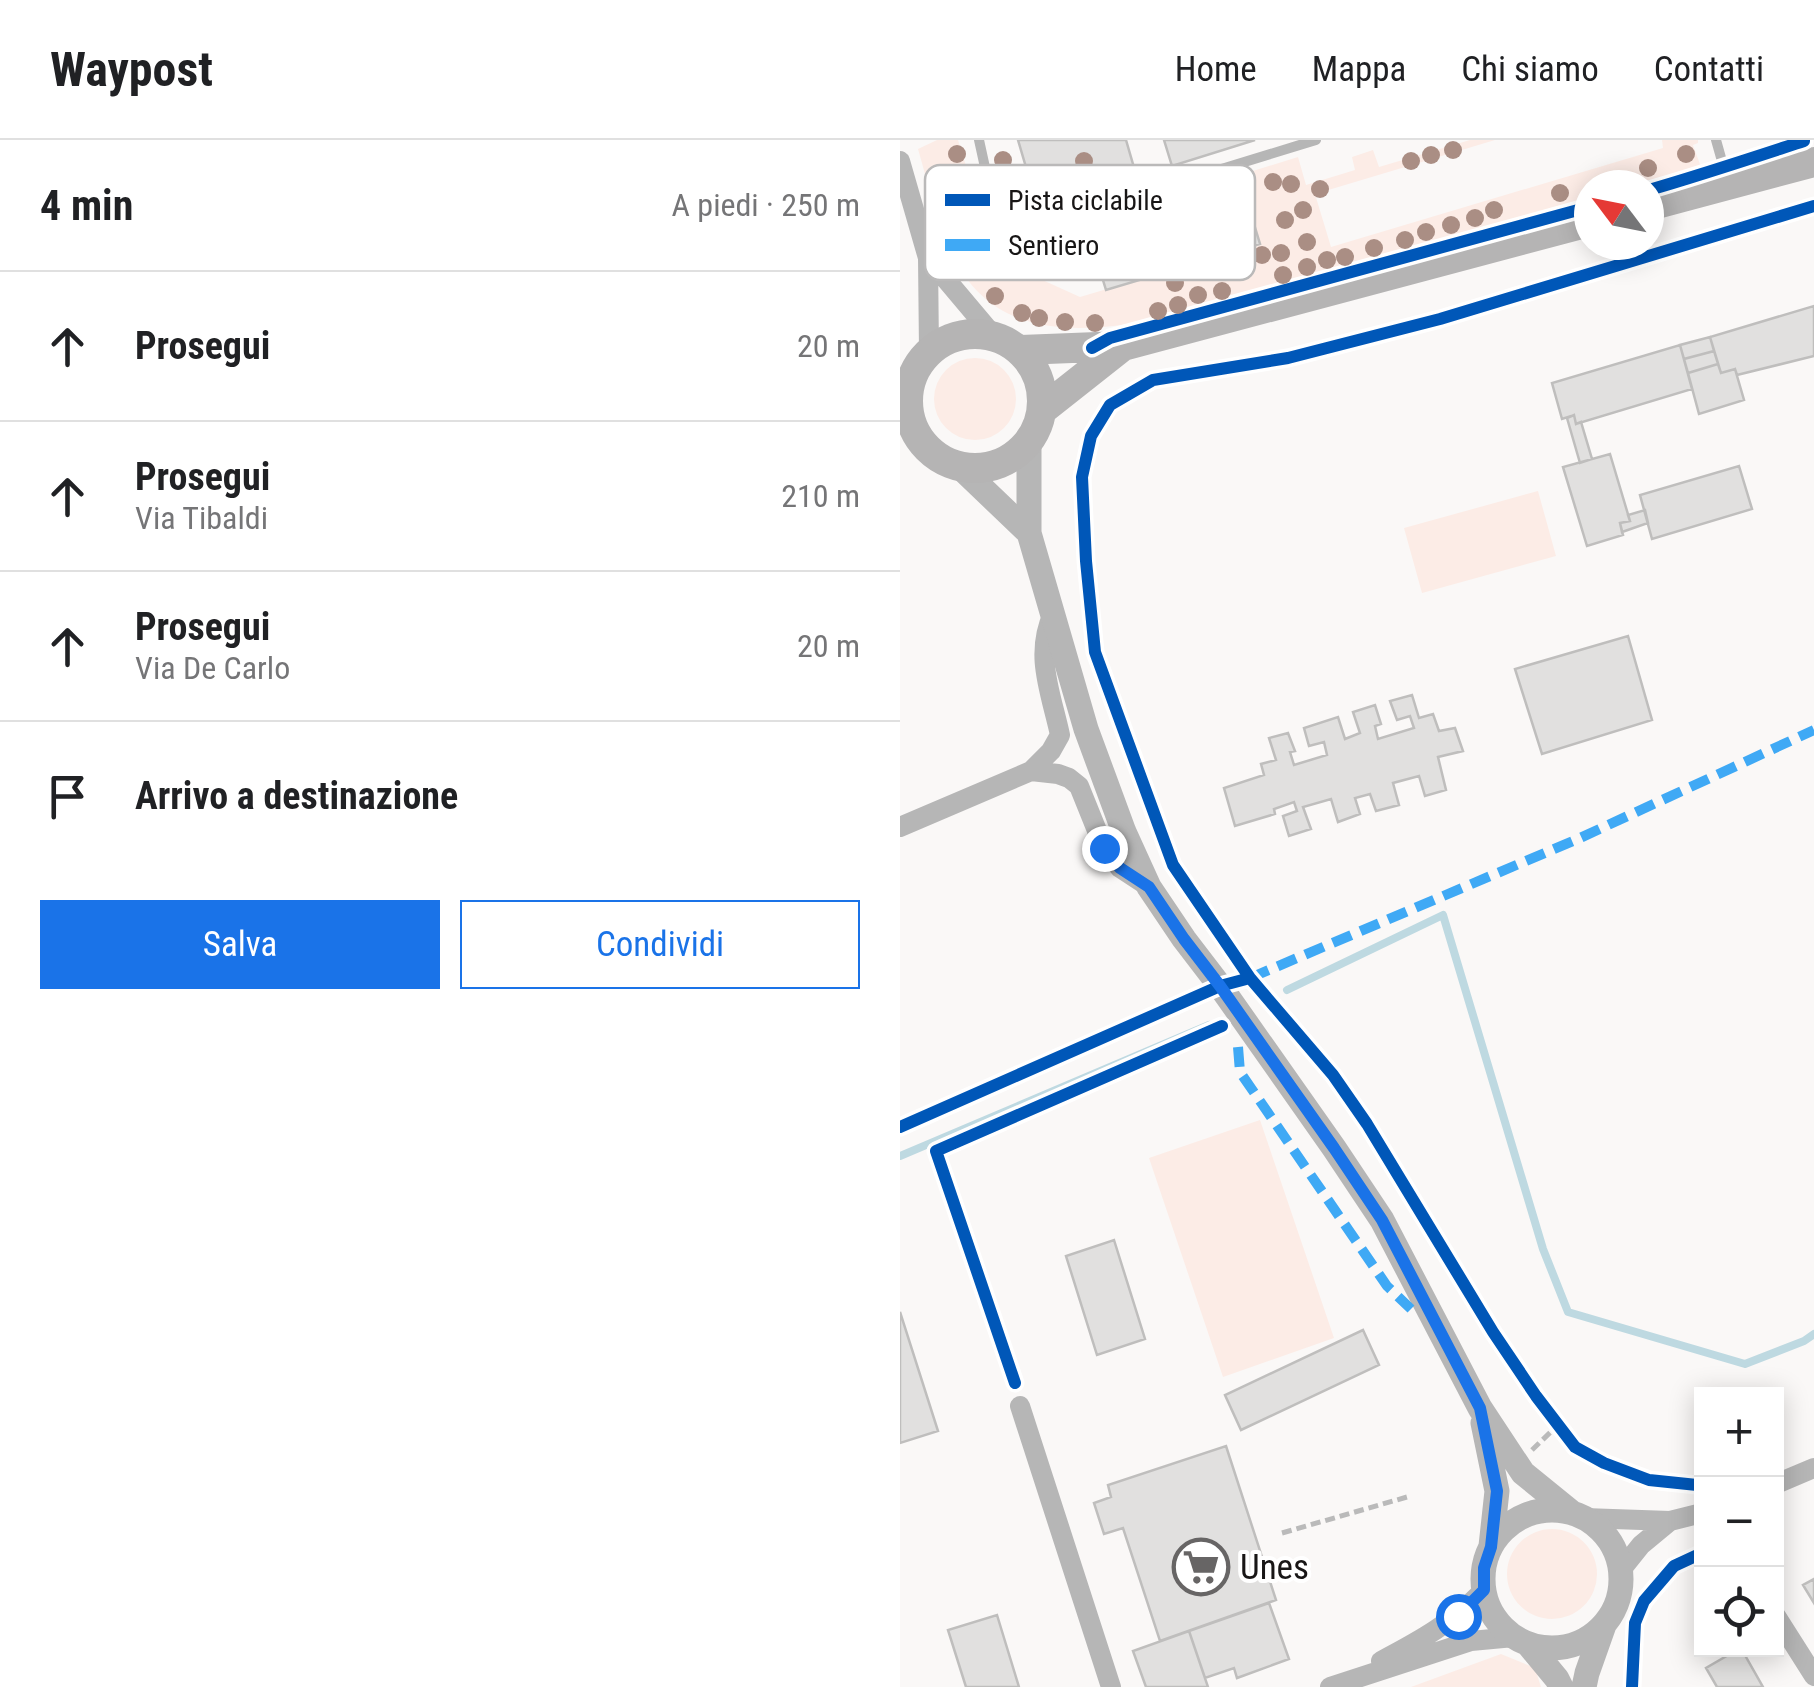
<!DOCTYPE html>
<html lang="it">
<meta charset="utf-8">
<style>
:root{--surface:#fff;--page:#f6f6f6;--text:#202124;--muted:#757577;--line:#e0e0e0;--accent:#1a73e8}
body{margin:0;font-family:"Roboto Condensed",sans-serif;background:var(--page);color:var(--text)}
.controls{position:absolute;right:30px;bottom:30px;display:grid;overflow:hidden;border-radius:0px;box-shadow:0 5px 25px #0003}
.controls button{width:90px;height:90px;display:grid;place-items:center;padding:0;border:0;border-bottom:2px solid var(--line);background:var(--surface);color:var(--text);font:50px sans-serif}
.compass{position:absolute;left:674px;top:30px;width:90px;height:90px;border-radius:50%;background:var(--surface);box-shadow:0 5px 25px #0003;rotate:302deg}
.stop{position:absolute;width:30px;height:30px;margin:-22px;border:8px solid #1a73e8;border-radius:50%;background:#fff}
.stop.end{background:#1a73e8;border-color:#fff;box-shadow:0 2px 10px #0008}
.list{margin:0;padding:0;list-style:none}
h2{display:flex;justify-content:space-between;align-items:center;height:130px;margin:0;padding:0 40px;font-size:42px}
h2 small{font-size:32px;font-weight:400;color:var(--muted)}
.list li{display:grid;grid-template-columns:65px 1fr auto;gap:30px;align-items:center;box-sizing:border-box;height:150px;padding:0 40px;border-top:2px solid var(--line)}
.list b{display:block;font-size:38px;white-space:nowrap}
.list p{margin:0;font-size:32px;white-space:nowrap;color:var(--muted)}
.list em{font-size:32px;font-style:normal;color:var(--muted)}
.actions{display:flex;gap:20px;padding:30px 40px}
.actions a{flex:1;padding:22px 0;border:2px solid var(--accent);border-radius:0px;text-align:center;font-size:35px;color:var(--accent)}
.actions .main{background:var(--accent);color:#fff}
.icon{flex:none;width:55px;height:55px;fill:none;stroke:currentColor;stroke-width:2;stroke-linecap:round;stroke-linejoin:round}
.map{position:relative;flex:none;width:914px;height:1547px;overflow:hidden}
header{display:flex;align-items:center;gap:60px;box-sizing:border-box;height:140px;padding:0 50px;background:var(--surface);border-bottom:2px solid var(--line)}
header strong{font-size:48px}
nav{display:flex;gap:55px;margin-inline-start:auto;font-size:35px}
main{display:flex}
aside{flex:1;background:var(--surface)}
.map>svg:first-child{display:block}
.green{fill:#fcece6}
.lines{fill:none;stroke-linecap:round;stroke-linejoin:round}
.stream{stroke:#bed9e1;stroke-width:8}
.building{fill:#e1e0df;stroke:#bfbebd;stroke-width:2.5}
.path{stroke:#bababa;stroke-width:5;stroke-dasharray:10 5;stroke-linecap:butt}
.service{stroke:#b6b6b6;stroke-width:10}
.minor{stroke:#b6b6b6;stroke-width:20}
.tertiary{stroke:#b6b6b6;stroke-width:25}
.secondary{stroke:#b5b4b4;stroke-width:30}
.quiet{stroke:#3fa9f5;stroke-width:10;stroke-dasharray:20 10;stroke-linecap:butt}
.cycleway-casing{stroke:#fff;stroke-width:19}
.cycleway{stroke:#0057b8;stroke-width:12}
.tree{fill:#aa8e84}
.route{stroke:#1a73e8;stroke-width:12}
.labels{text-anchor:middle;stroke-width:8;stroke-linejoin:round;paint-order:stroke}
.poi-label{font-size:35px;fill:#181616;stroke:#fff;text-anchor:start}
.key{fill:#fff;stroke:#bab9b9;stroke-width:2.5}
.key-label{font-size:28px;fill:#181616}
</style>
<header>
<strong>Waypost</strong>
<nav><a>Home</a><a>Mappa</a><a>Chi siamo</a><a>Contatti</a></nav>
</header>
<main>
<aside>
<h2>4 min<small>A piedi · 250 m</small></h2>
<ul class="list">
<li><svg class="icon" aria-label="ahead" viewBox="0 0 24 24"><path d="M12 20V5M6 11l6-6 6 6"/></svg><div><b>Prosegui</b></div><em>20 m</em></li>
<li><svg class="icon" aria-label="ahead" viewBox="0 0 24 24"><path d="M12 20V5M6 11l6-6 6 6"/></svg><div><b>Prosegui</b><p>Via Tibaldi</p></div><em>210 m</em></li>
<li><svg class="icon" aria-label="ahead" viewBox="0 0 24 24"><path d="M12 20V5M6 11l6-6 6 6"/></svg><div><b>Prosegui</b><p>Via De Carlo</p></div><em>20 m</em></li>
<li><svg class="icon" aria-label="arrive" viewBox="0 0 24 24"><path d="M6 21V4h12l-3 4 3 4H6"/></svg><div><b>Arrivo a destinazione</b></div></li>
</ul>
<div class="actions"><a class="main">Salva</a><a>Condividi</a></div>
</aside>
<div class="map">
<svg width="914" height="1547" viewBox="0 0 914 1547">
<rect width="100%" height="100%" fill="#faf8f7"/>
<path class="green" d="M 37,0 L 58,0 L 82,78 L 116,128 L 180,157 L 359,104 L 340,35 L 398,17 L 406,45 L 455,30 L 452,17 L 473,10 L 479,27 L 570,0 L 595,0 L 415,54 L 431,107 L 763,8 L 762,0 L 798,0 L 798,3 L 793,5 L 801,27 L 748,45 L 689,45 L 689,62 L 252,180 C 173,195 90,197 51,112 C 36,80 28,43 18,9 Z
M34 259a41 41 0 1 1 82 0a41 41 0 1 1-82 0Z
M 638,351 L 656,416 L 522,453 L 504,388 Z
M 360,980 L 434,1198 L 323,1237 L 249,1018 Z
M607 1434a45 45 0 1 1 90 0a45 45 0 1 1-90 0Z
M 601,1514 L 635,1528 L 641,1547 L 511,1547 Z"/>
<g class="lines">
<path class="stream" d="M 387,850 L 543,775 L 643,1109 L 668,1172 L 845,1224 L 904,1201 L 914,1194
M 0,1016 L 309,885"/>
</g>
<path class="building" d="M 118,0 L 226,0 L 237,38 L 138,68 Z
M 264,0 L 355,0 L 272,26 Z
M 340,38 L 360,104 L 206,150 L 186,84 Z
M 914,166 L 914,216 L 837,235 L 835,229 L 821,233 L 810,197 Z
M 810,197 L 814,211 L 784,219 L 780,205 Z
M 780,205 L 792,249 L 676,284 L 674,275 L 662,279 L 652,243 Z
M 814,211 L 818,224 L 788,233 L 784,219 Z
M 818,224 L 821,233 L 835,229 L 844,260 L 799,274 L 788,233 Z
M 674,275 L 676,284 L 681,282 L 692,319 L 680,323 L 667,278 Z
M 710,314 L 730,381 L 720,383 L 723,395 L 687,406 L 663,327 Z
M 839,326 L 852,369 L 752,399 L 740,355 Z
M 745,370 L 748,383 L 722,392 L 720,383 L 730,381 L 728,375 Z
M 728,496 L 752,580 L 642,614 L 615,529 Z
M 512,555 L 519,578 L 533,574 L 539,591 L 555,588 L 563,611 L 538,617 L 546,650 L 525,656 L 519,636 L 493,643 L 499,665 L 476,671 L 470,654 L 455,658 L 460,674 L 438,682 L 431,659 L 403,667 L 411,689 L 389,696 L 383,676 L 397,671 L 394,662 L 374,669 L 375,674 L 335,686 L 324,648 L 364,635 L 361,624 L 376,620 L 369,598 L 388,593 L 395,611 L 390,612 L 394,625 L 427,615 L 424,602 L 409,606 L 404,588 L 438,577 L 445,599 L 460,593 L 453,572 L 475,565 L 481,584 L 475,586 L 478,599 L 514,588 L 510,576 L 497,580 L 490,561 Z
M 214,1100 L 245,1199 L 197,1215 L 166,1116 Z
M 0,1172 L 38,1291 L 0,1303 Z
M 463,1190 L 479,1225 L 341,1290 L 325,1255 Z
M 326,1306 L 376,1460 L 260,1501 L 223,1388 L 204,1394 L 194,1363 L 211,1357 L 208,1345 Z
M 914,1439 L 914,1463 L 903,1445 Z
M 369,1463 L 389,1519 L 337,1538 L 334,1528 L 305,1538 L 289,1491 Z
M 97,1475 L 119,1547 L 66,1547 L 48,1490 Z
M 289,1491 L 308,1547 L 246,1547 L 233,1511 Z
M 837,1510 L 842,1510 L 863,1547 L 817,1547 L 806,1528 Z"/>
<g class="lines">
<path class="path" d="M 632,1310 L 658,1285
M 382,1393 L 507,1357"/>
<path class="service" d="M 79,0 L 95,73 L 106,89 L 123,90 L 416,0
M 816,0 L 827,39
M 106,89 L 129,126 L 172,116"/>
<path class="minor" d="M 0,21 L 28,118 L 29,211
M 28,118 L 92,194
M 131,631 L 151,611 L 160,595 C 151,553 134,515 153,474
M 0,687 L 131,631 L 158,634 L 169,638 L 179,646 L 204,708 L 220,728 L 249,747
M 120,1266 L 211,1547
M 876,1344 L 914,1328
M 684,1378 L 770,1381
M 721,1430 L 741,1405 L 770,1381 L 802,1373
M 876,1476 L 914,1536
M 481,1521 C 523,1499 551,1483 584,1450
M 430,1547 L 571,1501 L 614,1497"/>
<path class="tertiary" d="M 129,301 L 129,393 L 186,589 L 224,692 L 249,747 L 284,799 L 320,846 L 434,1008 L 482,1080 L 580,1268 L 623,1333 L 671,1372
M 59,326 L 129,393
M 583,1283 L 597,1351 L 591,1406
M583 1439a69 69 0 1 1 138 0a69 69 0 1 1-138 0Z
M 628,1504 L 657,1539 L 661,1547
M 684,1547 L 687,1533 L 704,1485"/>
<path class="secondary" d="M 749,66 L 914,22
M8 261a67 67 0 1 1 134 0a67 67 0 1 1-134 0Z
M 121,210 L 223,206 L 689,82
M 142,270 L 223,206"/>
<path class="quiet" d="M 350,838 L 680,698 L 914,590
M 338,907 L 340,932 L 487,1146 L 511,1169"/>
<g class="cycleway-casing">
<path id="cycleway" d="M 749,50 C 801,35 852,18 904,1
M 192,208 L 210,198 L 689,67
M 0,987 L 320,846 L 350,838
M 115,1243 L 36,1011 L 322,886
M 802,1343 L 797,1345 L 749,1340 L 704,1323 L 675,1307 L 636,1256 L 593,1192 L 467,984 L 433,935 L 350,838 L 273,725 L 195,512 L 186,421 L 182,337 L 191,296 L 210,265 L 253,240 L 388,218 L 540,179 L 914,66
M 732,1547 L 735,1483 L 744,1461 L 774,1426 L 802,1413"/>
</g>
<use href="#cycleway" class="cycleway"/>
</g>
<g class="tree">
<circle cx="553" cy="10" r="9"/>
<circle cx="57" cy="14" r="9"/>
<circle cx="786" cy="14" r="9"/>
<circle cx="531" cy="15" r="9"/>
<circle cx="103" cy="20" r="9"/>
<circle cx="184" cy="21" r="9"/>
<circle cx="511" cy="21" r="9"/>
<circle cx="748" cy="28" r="9"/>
<circle cx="373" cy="42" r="9"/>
<circle cx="391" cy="44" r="9"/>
<circle cx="420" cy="49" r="9"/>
<circle cx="660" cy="53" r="9"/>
<circle cx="403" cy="70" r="9"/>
<circle cx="594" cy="70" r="9"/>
<circle cx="575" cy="78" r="9"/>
<circle cx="385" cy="80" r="9"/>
<circle cx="551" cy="85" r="9"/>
<circle cx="526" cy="92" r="9"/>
<circle cx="505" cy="100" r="9"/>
<circle cx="407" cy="102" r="9"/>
<circle cx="474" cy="108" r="9"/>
<circle cx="381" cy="113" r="9"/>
<circle cx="362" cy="115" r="9"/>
<circle cx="445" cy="117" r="9"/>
<circle cx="427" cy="120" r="9"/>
<circle cx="407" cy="127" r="9"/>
<circle cx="307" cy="132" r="9"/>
<circle cx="383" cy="135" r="9"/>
<circle cx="275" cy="143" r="9"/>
<circle cx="322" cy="151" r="9"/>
<circle cx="298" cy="155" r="9"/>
<circle cx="95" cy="156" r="9"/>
<circle cx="278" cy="165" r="9"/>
<circle cx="258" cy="171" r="9"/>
<circle cx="122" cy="173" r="9"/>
<circle cx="139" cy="178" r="9"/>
<circle cx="165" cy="182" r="9"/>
<circle cx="195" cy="183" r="9"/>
</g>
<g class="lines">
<path class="route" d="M 204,708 L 220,728 L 249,747 L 284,799 L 320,846 L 434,1008 L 482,1080 L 580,1268 L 597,1351 L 591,1407 L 584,1428 L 584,1450 L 558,1476"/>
</g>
<defs>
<g id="supermarket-ring" transform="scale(2.875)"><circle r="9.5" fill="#fff" stroke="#676565" stroke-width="1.5"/><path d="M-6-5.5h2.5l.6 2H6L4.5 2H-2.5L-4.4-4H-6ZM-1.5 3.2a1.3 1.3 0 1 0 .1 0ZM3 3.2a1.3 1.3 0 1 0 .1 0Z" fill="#676565"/></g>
</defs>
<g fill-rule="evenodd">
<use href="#supermarket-ring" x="301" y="1427"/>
</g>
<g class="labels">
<g class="poi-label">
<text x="340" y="1439">Unes</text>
</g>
</g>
<rect x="25" y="25" width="330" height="115" rx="15" class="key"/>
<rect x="45" y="54" width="45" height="12" fill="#0057b8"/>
<rect x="45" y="99" width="45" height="12" fill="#3fa9f5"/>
<g class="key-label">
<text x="108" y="70">Pista ciclabile</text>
<text x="108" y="115">Sentiero</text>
</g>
</svg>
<div class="controls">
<button>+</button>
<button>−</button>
<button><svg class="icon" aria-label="locate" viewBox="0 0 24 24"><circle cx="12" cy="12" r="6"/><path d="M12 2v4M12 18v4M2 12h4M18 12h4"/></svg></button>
</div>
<svg class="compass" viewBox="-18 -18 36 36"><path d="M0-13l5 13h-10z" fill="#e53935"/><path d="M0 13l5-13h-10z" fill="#757577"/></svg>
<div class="stop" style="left:558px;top:1476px"></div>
<div class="stop end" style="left:204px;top:708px"></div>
</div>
</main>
